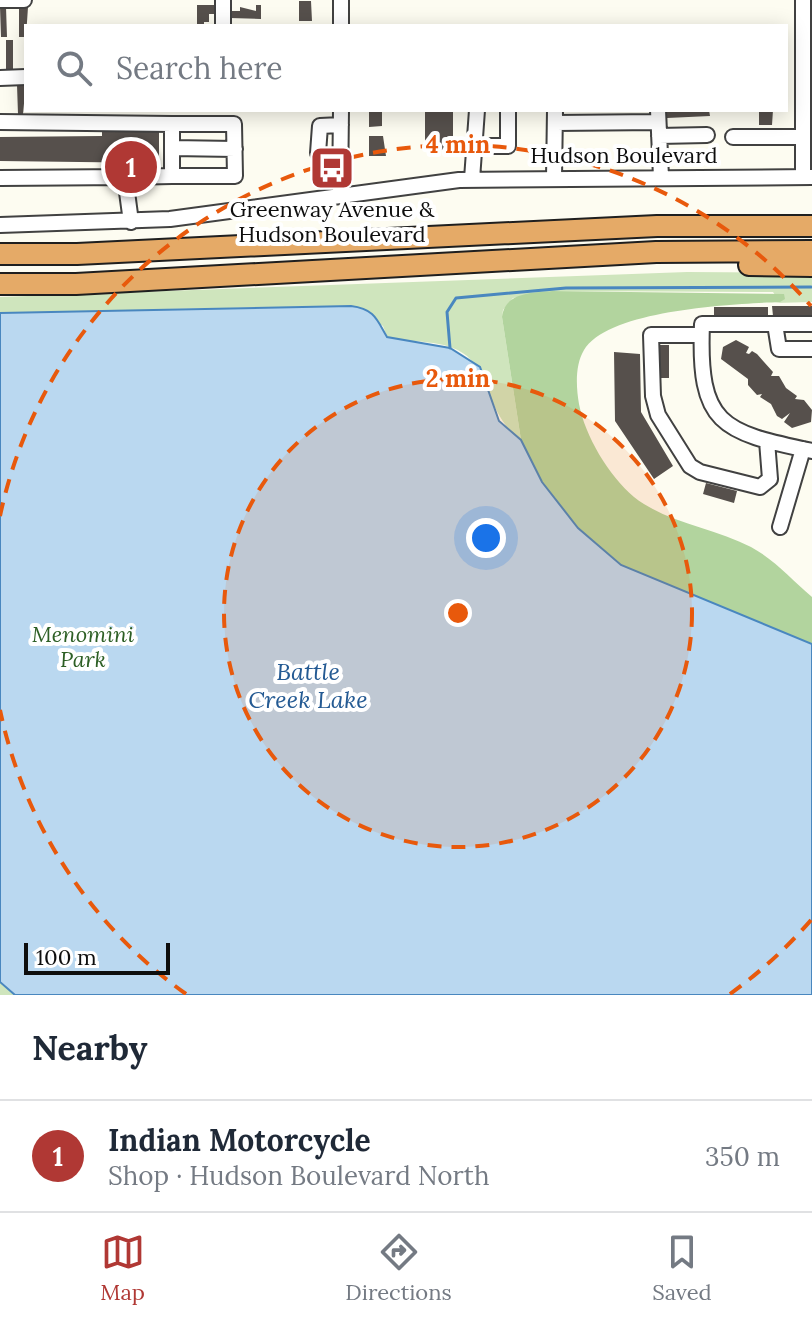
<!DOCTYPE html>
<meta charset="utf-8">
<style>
:root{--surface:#fff;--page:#f2f2f3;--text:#1f2937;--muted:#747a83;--line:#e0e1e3;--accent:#b03834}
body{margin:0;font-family:Lora,serif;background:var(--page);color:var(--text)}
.scale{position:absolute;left:24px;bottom:20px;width:146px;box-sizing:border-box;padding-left:8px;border:4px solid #0e0e0e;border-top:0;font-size:22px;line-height:28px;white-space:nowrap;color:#0e0e0e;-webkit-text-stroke:6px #fff;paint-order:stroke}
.you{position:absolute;left:486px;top:538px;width:28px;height:28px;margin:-20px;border:6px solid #fff;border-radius:50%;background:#1a73e8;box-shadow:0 0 0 12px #1a73e833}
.badge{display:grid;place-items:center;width:52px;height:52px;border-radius:50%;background:var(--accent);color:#fff;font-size:26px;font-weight:700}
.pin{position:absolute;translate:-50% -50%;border:4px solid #fff;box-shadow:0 2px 8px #0006}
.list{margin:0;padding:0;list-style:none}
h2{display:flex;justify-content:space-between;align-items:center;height:104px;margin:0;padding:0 32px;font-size:34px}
h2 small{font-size:26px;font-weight:400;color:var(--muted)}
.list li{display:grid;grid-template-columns:52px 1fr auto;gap:24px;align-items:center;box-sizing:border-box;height:112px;padding:0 32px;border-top:2px solid var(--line)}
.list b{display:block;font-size:30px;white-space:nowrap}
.list p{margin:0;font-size:26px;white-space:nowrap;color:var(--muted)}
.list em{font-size:26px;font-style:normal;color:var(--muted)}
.icon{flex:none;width:44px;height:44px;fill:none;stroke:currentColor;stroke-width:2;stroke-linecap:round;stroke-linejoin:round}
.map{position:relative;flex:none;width:812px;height:995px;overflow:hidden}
.search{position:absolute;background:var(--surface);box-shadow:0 4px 20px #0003;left:24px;right:24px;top:24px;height:88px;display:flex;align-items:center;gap:20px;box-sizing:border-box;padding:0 28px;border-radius:0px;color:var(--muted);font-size:30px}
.sheet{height:216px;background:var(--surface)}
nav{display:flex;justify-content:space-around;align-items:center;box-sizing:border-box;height:112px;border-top:2px solid var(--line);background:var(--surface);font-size:22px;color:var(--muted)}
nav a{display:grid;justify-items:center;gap:4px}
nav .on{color:var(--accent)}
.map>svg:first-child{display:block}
.green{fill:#cfe5bd}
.forest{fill:#b2d49e}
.water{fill:#bad8f0;stroke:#4987bf;stroke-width:2}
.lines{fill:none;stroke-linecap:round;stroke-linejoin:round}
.stream{stroke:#4987bf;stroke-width:3}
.building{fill:#56504c}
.minor-casing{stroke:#414141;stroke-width:18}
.highway-casing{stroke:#1f1f1f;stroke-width:24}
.minor{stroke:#fff;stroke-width:14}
.highway{stroke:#e5aa67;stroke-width:20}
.ring{fill:none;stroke:#e8590c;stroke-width:4;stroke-dasharray:14 10}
.labels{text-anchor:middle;stroke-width:8;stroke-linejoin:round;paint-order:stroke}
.street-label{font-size:22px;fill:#0e0e0e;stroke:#fff}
.poi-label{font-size:22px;fill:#0e0e0e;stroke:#fff}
.park-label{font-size:22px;font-style:italic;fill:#2d5f25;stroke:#fff}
.water-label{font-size:24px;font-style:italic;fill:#245a93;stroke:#fff}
.centre{fill:#e8590c;stroke:#fff;stroke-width:4}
.ring-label{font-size:24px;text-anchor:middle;font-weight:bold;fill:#e8590c;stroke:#fff;stroke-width:8;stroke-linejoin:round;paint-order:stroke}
</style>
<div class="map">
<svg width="812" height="995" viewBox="0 0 812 995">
<rect width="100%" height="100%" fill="#fdfcf1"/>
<path class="green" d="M 687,272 L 812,273 L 812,302 L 775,303 L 780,302 L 773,292 L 552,291 L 513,298 L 503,310 L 502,317 L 521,440 C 487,415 493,380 467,356 C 445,338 412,344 387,337 L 383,326 L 351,306 L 166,309 L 167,995 L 0,995 L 0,297 Z"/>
<path class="forest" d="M 552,291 L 784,294 L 785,299 L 780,302 C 736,304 609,309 584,350 C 575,365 576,387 579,404 C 585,436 609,476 634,497 C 667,523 714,528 751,547 C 775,560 792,580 812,597 L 812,644 L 621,565 L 578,528 L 542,482 L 521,440 L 502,317 C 505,292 532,293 552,291 Z"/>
<path class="water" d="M 351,306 C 375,309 377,320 387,337 L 450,348 L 480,367 L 499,421 L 521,440 L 542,482 L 578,528 L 621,565 L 812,644 L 812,995 L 15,995 L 0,982 L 0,313 Z"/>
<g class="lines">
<path class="stream" d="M 450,348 L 447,312 L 456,298 L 566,288 L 811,287"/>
</g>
<path class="building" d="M 299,1 L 311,1 L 312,21 L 299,21 Z
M 197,5 L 214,5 L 214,14 L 209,14 L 209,22 L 204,22 L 204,26 L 197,26 Z
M 256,5 L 261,5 L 261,19 L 230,18 L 230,11 L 240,11 L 240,7 L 256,11 Z
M 0,7 L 6,7 L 7,37 L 1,37 Z
M 19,7 L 28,7 L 26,37 L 19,37 Z
M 6,40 L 13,40 L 13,69 L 6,69 Z
M 17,85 L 24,85 L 25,93 L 23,114 L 18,114 Z
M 369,110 L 382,110 L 382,126 L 369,127 Z
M 425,110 L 453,110 L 453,150 L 425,150 Z
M 667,110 L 709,110 L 710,116 L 667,118 Z
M 759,110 L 773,110 L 772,125 L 759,125 Z
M 102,129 L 159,129 L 159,163 L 0,161 L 0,137 L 102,136 Z
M 369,136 L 383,136 L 386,156 L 369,156 Z
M 772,306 L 812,306 L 812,316 L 773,316 Z
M 714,307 L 768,307 L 768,316 L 714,316 Z
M 736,340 L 749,347 L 746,353 L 749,354 L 752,351 L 757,354 L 773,372 L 771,376 L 779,376 L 786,388 L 797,396 L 795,399 L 804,400 L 812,410 L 811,422 L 792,428 L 784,422 L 790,413 L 782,419 L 777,416 L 771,404 L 760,397 L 762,394 L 757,395 L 748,385 L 748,379 L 721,359 L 723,347 Z
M 657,345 L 669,345 L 669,378 L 657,378 Z
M 614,352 L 640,354 L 641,412 L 673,466 L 654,479 L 615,421 Z
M 706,483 L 737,491 L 734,503 L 703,494 Z"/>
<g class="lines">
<g class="minor-casing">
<path id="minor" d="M 0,0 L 24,0
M 341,0 L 341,26
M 803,0 L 803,177
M 223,26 L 223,0
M 0,78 L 26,77
M 658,110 L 661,177
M 0,122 L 172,124 L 172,176 L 125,177
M 555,123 L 658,122
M 172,124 L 234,124 L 235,176 L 172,176
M 659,136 L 707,135
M 733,137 L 803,137
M 477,146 L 508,146 L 508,110
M 172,148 L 235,149
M 318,153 L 320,126 L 341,125
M 0,178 L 125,177 L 131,222
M 554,178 L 555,110
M 472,179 L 477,110
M 340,195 L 341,110
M 0,225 L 170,219 L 459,180 L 812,177
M 775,324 L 779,349 L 812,349
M 812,324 L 702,324 C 698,425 721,432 812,451
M 701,335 L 651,335 L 653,396 L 658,415 L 690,466 L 700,472 L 760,487 L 770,479 L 767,441
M 780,527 L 803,449"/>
</g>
<g class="highway-casing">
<path id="highway" d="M 0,254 L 77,254 L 657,226 L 812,226
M 749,265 L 812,266
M 0,284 L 76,284 L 656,252 L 812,251"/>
</g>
<use href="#minor" class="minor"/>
<use href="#highway" class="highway"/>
</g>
<circle cx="458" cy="613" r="234" fill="#e8590c" fill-opacity=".12"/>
<g class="ring">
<circle cx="458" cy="613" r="234"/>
<path d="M811 920A468 468 0 0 1 730 994M186 994A468 468 0 0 1 0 710M0 516A468 468 0 0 1 811 306"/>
</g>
<defs>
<g id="bus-square" transform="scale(2.3)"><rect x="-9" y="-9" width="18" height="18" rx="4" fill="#b03834" stroke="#fff"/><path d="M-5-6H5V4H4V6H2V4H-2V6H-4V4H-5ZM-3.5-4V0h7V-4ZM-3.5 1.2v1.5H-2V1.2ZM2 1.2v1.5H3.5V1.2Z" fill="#fff"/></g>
</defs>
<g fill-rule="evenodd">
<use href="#bus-square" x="332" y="168"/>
</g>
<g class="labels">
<g class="street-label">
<text x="624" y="163">Hudson Boulevard</text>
</g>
<g class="poi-label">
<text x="332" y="217">Greenway Avenue &amp;<tspan x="332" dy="25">Hudson Boulevard</tspan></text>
</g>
<g class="park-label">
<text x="83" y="642">Menomini<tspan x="83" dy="25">Park</tspan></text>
</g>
<g class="water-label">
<text x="308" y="680">Battle<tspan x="308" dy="28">Creek Lake</tspan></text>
</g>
</g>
<circle cx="458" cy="613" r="12" class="centre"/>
<g class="ring-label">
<text x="458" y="153">4 min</text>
<text x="458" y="387">2 min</text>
</g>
</svg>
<div class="scale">100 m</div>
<div class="you"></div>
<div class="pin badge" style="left:131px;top:167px">1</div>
<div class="search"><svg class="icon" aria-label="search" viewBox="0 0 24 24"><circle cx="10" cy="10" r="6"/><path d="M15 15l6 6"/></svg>Search here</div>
</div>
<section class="sheet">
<h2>Nearby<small></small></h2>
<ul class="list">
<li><span class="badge">1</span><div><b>Indian Motorcycle</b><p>Shop · Hudson Boulevard North</p></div><em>350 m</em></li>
</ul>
</section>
<nav>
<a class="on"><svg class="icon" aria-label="map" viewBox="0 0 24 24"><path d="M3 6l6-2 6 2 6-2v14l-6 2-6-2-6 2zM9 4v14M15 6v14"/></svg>Map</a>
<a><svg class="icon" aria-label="directions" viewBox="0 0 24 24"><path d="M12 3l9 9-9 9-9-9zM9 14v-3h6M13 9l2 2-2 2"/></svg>Directions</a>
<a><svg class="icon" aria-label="saved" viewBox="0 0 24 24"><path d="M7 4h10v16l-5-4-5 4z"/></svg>Saved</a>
</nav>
